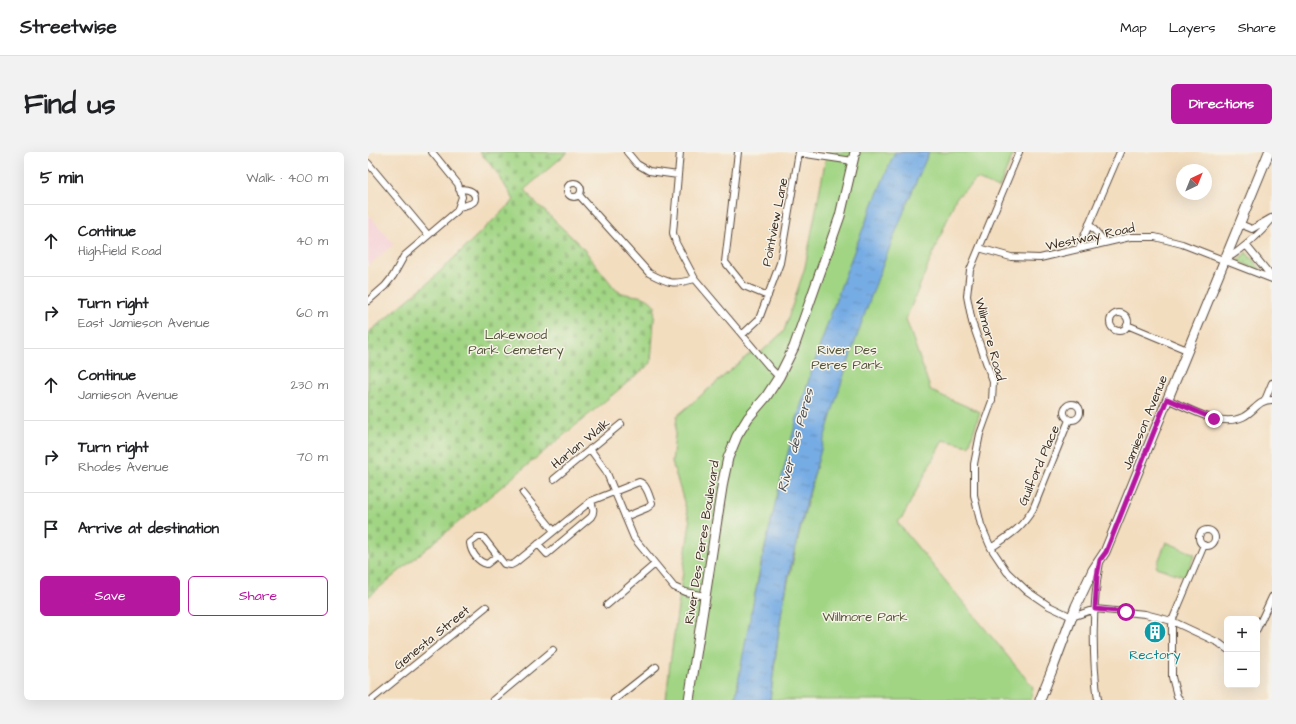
<!DOCTYPE html>
<meta charset="utf-8">
<style>
:root{--surface:#fff;--page:#f2f2f2;--text:#202124;--muted:#757577;--line:#e0e0e0;--accent:#b5179e}
body{margin:0;font-family:"Architects Daughter",sans-serif;background:var(--page);color:var(--text)}
.controls{position:absolute;right:12px;bottom:12px;display:grid;overflow:hidden;border-radius:6px;box-shadow:0 4px 16px #0002}
.controls button{width:36px;height:36px;display:grid;place-items:center;padding:0;border:0;border-bottom:1px solid var(--line);background:var(--surface);color:var(--text);font:20px sans-serif}
.compass{position:absolute;left:808px;top:12px;width:36px;height:36px;border-radius:50%;background:var(--surface);box-shadow:0 4px 16px #0002;rotate:43deg}
.stop{position:absolute;width:12px;height:12px;margin:-9px;border:3px solid #b5179e;border-radius:50%;background:#fff}
.stop.end{background:#b5179e;border-color:#fff;box-shadow:0 1px 4px #0008}
.list{margin:0;padding:0;list-style:none}
h2{display:flex;justify-content:space-between;align-items:center;height:52px;margin:0;padding:0 16px;font-size:17px}
h2 small{font-size:13px;font-weight:400;color:var(--muted)}
.list li{display:grid;grid-template-columns:26px 1fr auto;gap:12px;align-items:center;box-sizing:border-box;height:72px;padding:0 16px;border-top:1px solid var(--line)}
.list b{display:block;font-size:15px;white-space:nowrap}
.list p{margin:0;font-size:13px;white-space:nowrap;color:var(--muted)}
.list em{font-size:13px;font-style:normal;color:var(--muted)}
.actions{display:flex;gap:8px;padding:12px 16px}
.actions a{flex:1;padding:9px 0;border:1px solid var(--accent);border-radius:6px;text-align:center;font-size:14px;color:var(--accent)}
.actions .main{background:var(--accent);color:#fff}
.icon{flex:none;width:22px;height:22px;fill:none;stroke:currentColor;stroke-width:2;stroke-linecap:round;stroke-linejoin:round}
.map{position:relative;flex:none;width:904px;height:548px;overflow:hidden;border-radius:6px}
header{display:flex;align-items:center;gap:24px;box-sizing:border-box;height:56px;padding:0 20px;background:var(--surface);border-bottom:1px solid var(--line)}
header strong{font-size:19px}
nav{display:flex;gap:22px;margin-inline-start:auto;font-size:14px}
.intro{display:flex;align-items:center;justify-content:space-between;box-sizing:border-box;height:96px;padding:0 24px}
h1{margin:0;font-size:28px}
.button{padding:10px 18px;border-radius:6px;background:var(--accent);color:#fff;font-size:14px;font-weight:700}
main{display:flex;gap:24px;padding:0 24px}
aside{flex:1;background:var(--surface);border-radius:6px;box-shadow:0 4px 16px #0002}
.map>svg:first-child{display:block}
.built{fill:#f6cfd6}
.grass{fill:url(#grass-dots);stroke:#6e8051}
.cemetery{fill:url(#cemetery-stones);stroke:#6e8051}
.green{fill:#a1d584;stroke:#6e8051}
.water{fill:url(#water-ripples);stroke:#586b81}
.lines{fill:none;stroke-linecap:round;stroke-linejoin:round}
.minor-casing{stroke:#574536;stroke-width:8}
.secondary-casing{stroke:#574536;stroke-width:11}
.minor{stroke:#fff;stroke-width:6}
.secondary{stroke:#fff;stroke-width:9}
.route{stroke:#b5179e;stroke-width:5}
.labels{text-anchor:middle;stroke-width:3;stroke-linejoin:round;paint-order:stroke}
.street-label{font-size:13px;fill:#3b2a1e;stroke:#f7f3e8}
.park-label{font-size:13px;fill:#545538;stroke:#f7f3e8}
.culture-label{font-size:13px;fill:#0d838f;stroke:#f7f3e8}
.water-label{font-size:14px;font-style:italic;fill:#4d5159;stroke:#f7f3e8}
</style>
<header>
<strong>Streetwise</strong>
<nav><a>Map</a><a>Layers</a><a>Share</a></nav>
</header>
<div class="intro"><h1>Find us</h1><a class="button">Directions</a></div>
<main>
<aside>
<h2>5 min<small>Walk · 400 m</small></h2>
<ul class="list">
<li><svg class="icon" aria-label="ahead" viewBox="0 0 24 24"><path d="M12 20V5M6 11l6-6 6 6"/></svg><div><b>Continue</b><p>Highfield Road</p></div><em>40 m</em></li>
<li><svg class="icon" aria-label="right" viewBox="0 0 24 24"><path d="M7 20v-9h11M14 6l5 5-5 5"/></svg><div><b>Turn right</b><p>East Jamieson Avenue</p></div><em>60 m</em></li>
<li><svg class="icon" aria-label="ahead" viewBox="0 0 24 24"><path d="M12 20V5M6 11l6-6 6 6"/></svg><div><b>Continue</b><p>Jamieson Avenue</p></div><em>230 m</em></li>
<li><svg class="icon" aria-label="right" viewBox="0 0 24 24"><path d="M7 20v-9h11M14 6l5 5-5 5"/></svg><div><b>Turn right</b><p>Rhodes Avenue</p></div><em>70 m</em></li>
<li><svg class="icon" aria-label="arrive" viewBox="0 0 24 24"><path d="M6 21V4h12l-3 4 3 4H6"/></svg><div><b>Arrive at destination</b></div></li>
</ul>
<div class="actions"><a class="main">Save</a><a>Share</a></div>
</aside>
<div class="map">
<svg width="904" height="548" viewBox="0 0 904 548">
<defs>
<pattern id="grass-dots" width="8" height="8" patternUnits="userSpaceOnUse"><rect width="8" height="8" fill="#a1d584"/><path d="M2 2h.1M6 6h.1" fill="none" stroke="#8cb772" stroke-width="1.8" stroke-linecap="round"/></pattern>
<pattern id="cemetery-stones" width="16" height="16" patternUnits="userSpaceOnUse"><rect width="16" height="16" fill="#a1d584"/><path d="M2 7V4a2 2 0 0 1 4 0v3zM10 15v-3a2 2 0 0 1 4 0v3z" fill="#8cb772"/></pattern>
<pattern id="water-ripples" width="26" height="14" patternUnits="userSpaceOnUse"><rect width="26" height="14" fill="#76ace4"/><path d="M2 4q2-2 4 0t4 0M15 11q2-2 4 0t4 0" fill="none" stroke="#628cb8"/></pattern>
</defs>
<rect width="100%" height="100%" fill="#f7f3e8"/>
<filter id="ink" filterUnits="userSpaceOnUse"><feTurbulence type="fractalNoise" baseFrequency=".025" numOctaves="2"/><feDisplacementMap in="SourceGraphic" scale="8" xChannelSelector="R" yChannelSelector="G"/><feConvolveMatrix kernelMatrix="1 2 1 2 8 2 1 2 1" color-interpolation-filters="sRGB"/></filter>
<filter id="wash" filterUnits="userSpaceOnUse"><feTurbulence type="fractalNoise" baseFrequency=".012" numOctaves="4" result="noise"/><feDisplacementMap in="SourceGraphic" scale="16" xChannelSelector="R" yChannelSelector="G"/><feGaussianBlur stdDeviation="0.9" result="paint"/><feColorMatrix in="noise" values="0 0 0 0 0 0 0 0 0 0 0 0 0 0 0 0 0 1.4 0 .05"/><feComposite in="paint" operator="in"/></filter>
<g filter="url(#wash)">
<rect width="100%" height="100%" fill="#f3ddbf"/>
<path class="built" d="M 0,62 L 26,92 L 0,114 Z"/>
<path class="grass" d="M 723,79 L 730,86 L 729,88 L 721,89 L 719,88 Z
M 878,100 L 892,116 L 891,119 L 870,109 Z"/>
<path class="cemetery" d="M 111,0 L 200,0 L 157,37 L 163,46 L 214,95 L 248,138 C 263,147 276,139 287,154 L 283,211 L 0,445 L 0,181 L 61,130 L 146,48 L 124,13 Z"/>
<path class="green" d="M 459,0 L 646,0 L 631,36 L 609,27 L 588,46 L 538,167 L 563,239 L 612,260 L 601,294 L 575,288 L 534,366 L 529,370 L 665,535 L 664,544 L 663,548 L 402,548 L 414,456 L 432,379 L 456,284 L 433,254 L 393,411 L 367,548 L 298,548 L 302,511 L 322,370 L 304,310 L 309,264 L 385,199 L 389,204 L 416,179 L 437,115 Z
M 798,390 L 827,402 L 817,425 L 788,415 Z"/>
<path class="water" d="M 527,0 L 561,0 C 512,113 470,229 439,349 C 430,385 420,421 414,458 C 409,488 406,518 402,548 L 367,548 C 380,471 396,395 415,320 C 421,297 426,275 433,253 C 459,167 491,82 527,0 Z"/>
</g>
<g filter="url(#ink)">
<g class="lines">
<g class="minor-casing">
<path id="minor" d="M 259,0 L 269,12 L 281,19 L 310,23
M 312,0 L 305,81 L 308,91 L 327,127 L 403,217 L 411,225
M 370,0 L 357,110 L 376,134 L 400,144
M 651,0 L 602,118 L 599,144 L 604,170 L 625,230 L 624,249 L 612,282 L 606,312 L 606,343 L 613,373 L 623,396 L 639,420 L 659,439 L 681,454 L 704,465 L 727,457 L 777,462 L 804,469 L 851,491 L 859,497
M 431,1 L 485,9
M 0,11 L 60,83
M199 38a7 7 0 1 1 14 0a7 7 0 1 1-14 0Z
M 211,43 L 281,121 C 302,132 305,133 327,127
M 91,55 C 95,54 100,53 104,51 C 106,50 107,48 107,46 C 107,38 97,37 91,37
M 721,72 L 737,90
M 872,72 L 884,77 L 903,66
M 878,93 L 904,125
M 611,96 L 643,105 L 672,106 L 762,85 L 787,85 L 814,92 L 904,127
M 711,96 L 752,0
M 857,108 C 875,97 891,83 904,67
M 0,149 L 17,134 L 25,124 L 36,104 L 89,59 L 94,45 L 90,32 L 64,0
M742 170a9 9 0 1 1 18 0a9 9 0 1 1-18 0Z
M 759,173 L 819,198
M 375,182 L 391,167 L 412,111 L 431,0
M 799,247 C 820,256 852,276 875,265 C 887,259 890,248 904,248
M 897,248 L 904,231
M696 260a8 8 0 1 1 16 0a8 8 0 1 1-16 0Z
M 222,297 L 238,319 L 266,386 L 306,435 L 317,440 L 337,444
M 186,327 L 253,272
M 155,341 L 186,379
M831 386a8 8 0 1 1 16 0a8 8 0 1 1-16 0Z
M 170,392 L 179,402 L 223,365 C 227,360 225,355 223,349
M 623,396 C 642,383 653,377 665,357 L 701,268
M 129,404 L 119,412 C 110,410 103,401 102,391 L 110,385 L 115,385 L 136,412 L 143,413 L 147,411 L 223,349 L 271,330 C 279,332 281,344 284,351 L 282,354 L 279,356 L 257,365
M 239,453 L 287,412
M 889,477 L 904,445
M 3,548 L 118,455
M 125,548 L 185,498
M 246,548 L 288,515
M 730,548 C 724,505 724,453 732,410
M 812,548 L 809,544 L 804,525 L 804,469 L 836,393"/>
</g>
<g class="secondary-casing">
<path id="secondary" d="M 321,548 L 355,329 L 360,306 L 369,284 L 380,266 L 398,245 L 411,225 L 426,195 L 472,64 L 487,0
M 672,548 L 686,513 L 708,454 L 725,418 L 737,400 L 901,0"/>
</g>
<use href="#minor" class="minor"/>
<use href="#secondary" class="secondary"/>
</g>
</g>
<g class="lines" filter="url(#ink)">
<path class="route" d="M 758,460 L 727,457 L 729,424 L 732,408 L 738,400 L 799,247 L 846,267"/>
</g>
<defs>
<g id="building-disc" transform="scale(1.15)"><circle r="9.5" fill="#0f9aa8" stroke="#f7f3e8"/><path d="M-4-6H4V6H1V3H-1V6H-4ZM-2.5-4.3h1.7v1.8h-1.7ZM.8-4.3h1.7v1.8H.8ZM-2.5-1h1.7V.8h-1.7ZM.8-1h1.7V.8H.8Z" fill="#fff"/></g>
</defs>
<g fill-rule="evenodd">
<use href="#building-disc" x="787" y="480"/>
</g>
<g class="labels">
<g class="street-label">
<text transform="translate(406 70) rotate(-79)" y="5">Pointview Lane</text>
<text transform="translate(722 84) rotate(-12)" y="5">Westway Road</text>
<text transform="translate(623 187) rotate(75)" y="5">Willmore Road</text>
<text transform="translate(776 270) rotate(-68)" y="5">Jamieson Avenue</text>
<text transform="translate(212 291) rotate(-39)" y="5">Harlan Walk</text>
<text transform="translate(670 313) rotate(-67)" y="5">Guilford Place</text>
<text transform="translate(333 390) rotate(-81)" y="5">River Des Peres Boulevard</text>
<text transform="translate(63 485) rotate(-39)" y="5">Genesta Street</text>
</g>
<g class="park-label">
<text x="148" y="187">Lakewood<tspan x="148" dy="15">Park Cemetery</tspan></text>
<text x="479" y="202">River Des<tspan x="479" dy="15">Peres Park</tspan></text>
<text x="497" y="469">Willmore Park</text>
</g>
<g class="culture-label">
<text x="787" y="507">Rectory</text>
</g>
<g class="water-label">
<text transform="translate(427 288) rotate(-75)" y="5">River des Peres</text>
</g>
</g>
</svg>
<div class="controls">
<button>+</button>
<button>−</button>
</div>
<svg class="compass" viewBox="-18 -18 36 36"><path d="M0-13l5 13h-10z" fill="#e53935"/><path d="M0 13l5-13h-10z" fill="#757577"/></svg>
<div class="stop" style="left:758px;top:460px"></div>
<div class="stop end" style="left:846px;top:267px"></div>
</div>
</main>
